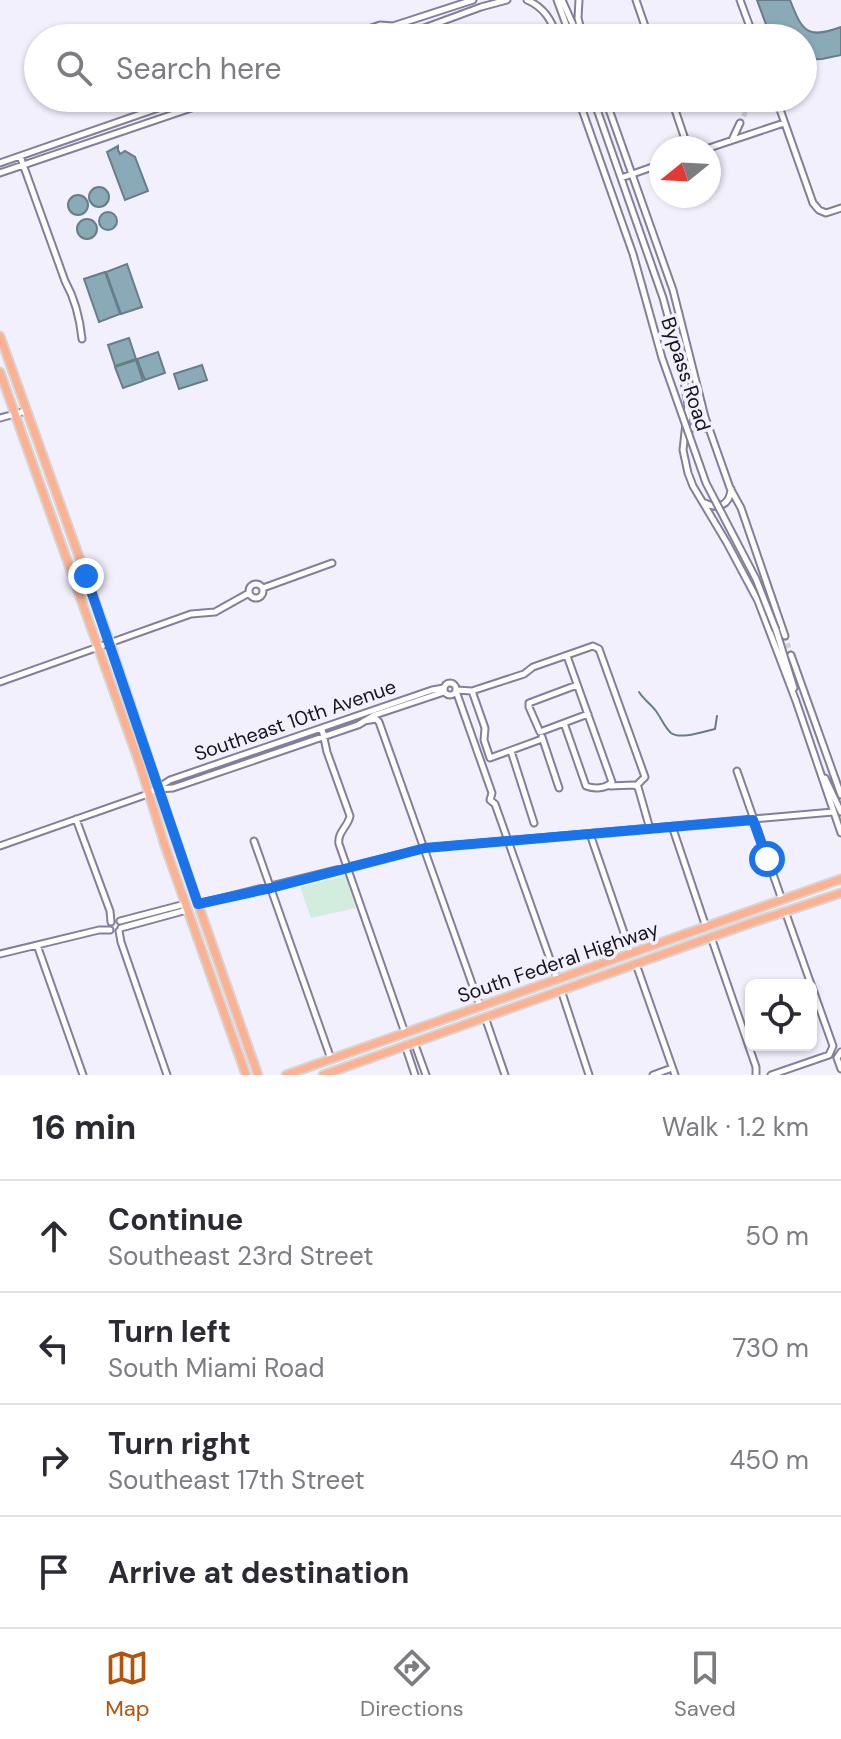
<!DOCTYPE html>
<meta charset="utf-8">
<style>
:root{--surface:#fff;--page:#f2f2f3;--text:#2b2b33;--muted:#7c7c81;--line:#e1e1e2;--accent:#b45309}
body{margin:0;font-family:"DM Sans",sans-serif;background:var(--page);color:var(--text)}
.controls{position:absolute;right:24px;bottom:24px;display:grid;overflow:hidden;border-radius:12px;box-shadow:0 2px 6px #0004}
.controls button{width:72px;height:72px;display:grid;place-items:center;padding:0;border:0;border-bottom:2px solid var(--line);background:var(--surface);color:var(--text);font:40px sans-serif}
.compass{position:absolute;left:649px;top:136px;width:72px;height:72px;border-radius:50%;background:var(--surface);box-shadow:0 2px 6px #0004;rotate:252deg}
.stop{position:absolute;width:24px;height:24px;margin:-18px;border:6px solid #1a73e8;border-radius:50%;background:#fff}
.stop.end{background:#1a73e8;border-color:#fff;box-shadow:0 2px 8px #0008}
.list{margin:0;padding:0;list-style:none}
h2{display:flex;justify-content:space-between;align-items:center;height:104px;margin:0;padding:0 32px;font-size:34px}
h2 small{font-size:26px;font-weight:400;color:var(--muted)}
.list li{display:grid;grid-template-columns:52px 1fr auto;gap:24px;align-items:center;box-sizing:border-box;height:112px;padding:0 32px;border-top:2px solid var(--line)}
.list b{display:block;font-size:30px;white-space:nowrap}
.list p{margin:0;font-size:26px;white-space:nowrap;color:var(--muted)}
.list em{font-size:26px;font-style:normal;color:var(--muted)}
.icon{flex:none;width:44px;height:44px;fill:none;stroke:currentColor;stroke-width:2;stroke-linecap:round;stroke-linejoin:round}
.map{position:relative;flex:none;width:841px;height:1075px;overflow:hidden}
.search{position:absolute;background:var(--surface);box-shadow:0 2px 6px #0004;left:24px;right:24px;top:24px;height:88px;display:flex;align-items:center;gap:20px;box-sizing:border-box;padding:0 28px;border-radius:44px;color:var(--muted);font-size:30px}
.sheet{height:552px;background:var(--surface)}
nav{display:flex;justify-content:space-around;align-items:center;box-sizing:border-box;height:112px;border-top:2px solid var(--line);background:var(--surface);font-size:22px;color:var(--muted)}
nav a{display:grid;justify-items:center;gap:4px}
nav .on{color:var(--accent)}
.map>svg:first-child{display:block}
.green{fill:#d2ecdd}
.water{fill:#8aaab8;stroke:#677d8a;stroke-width:2}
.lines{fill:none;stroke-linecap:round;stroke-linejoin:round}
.stream{stroke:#677d8a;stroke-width:2}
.minor-tunnel{stroke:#d2cfdc;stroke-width:5;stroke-dasharray:5 2.5;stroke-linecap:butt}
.minor-casing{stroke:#857e9b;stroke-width:9}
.major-casing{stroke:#d5d5d6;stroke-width:11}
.minor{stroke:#fff;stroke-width:5}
.major{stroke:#fdb190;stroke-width:7}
.minor-bridge-casing{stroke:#857e9b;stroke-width:9;stroke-linecap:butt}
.minor-bridge{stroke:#fff;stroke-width:5}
.route{stroke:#1a73e8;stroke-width:10}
.labels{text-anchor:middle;stroke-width:7;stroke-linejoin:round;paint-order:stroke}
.street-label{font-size:20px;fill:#15131e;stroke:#f3f0fe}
</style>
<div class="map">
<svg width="841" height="1075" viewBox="0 0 841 1075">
<rect width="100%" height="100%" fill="#f3f0fe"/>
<path class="green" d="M 345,876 L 356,908 L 311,918 L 300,887 Z"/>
<path class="water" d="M 757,0 L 790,0 C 802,31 807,40 841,27 L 841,55 L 822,59 L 803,60 L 803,38 L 771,38 Z
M 118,146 L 118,150 L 120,154 L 125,151 L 135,157 L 148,191 L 125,200 L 107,152 Z
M89 197a10 10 0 1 1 20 0a10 10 0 1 1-20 0Z
M68 205a10 10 0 1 1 20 0a10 10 0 1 1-20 0Z
M99 221a9 9 0 1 1 18 0a9 9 0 1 1-18 0Z
M77 229a10 10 0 1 1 20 0a10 10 0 1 1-20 0Z
M 127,264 L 142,307 L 121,314 L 106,272 Z
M 105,272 L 120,314 L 99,322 L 84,279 Z
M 129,338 L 136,359 L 115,366 L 108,345 Z
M 158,352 L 165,373 L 145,380 L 137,359 Z
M 136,360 L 143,381 L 123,388 L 115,367 Z
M 202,365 L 207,380 L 179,389 L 174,374 Z"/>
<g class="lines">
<path class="stream" d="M 639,692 C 644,700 651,704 656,711 C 661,718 665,728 671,733 C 680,740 705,731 715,729 L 717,716"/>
<path class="minor-tunnel" d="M 740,123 L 748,107
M 785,636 L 791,655"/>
<g class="minor-casing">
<path id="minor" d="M 527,0 C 545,8 551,20 558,38
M 557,0 L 571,38
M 562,0 L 579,38
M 579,0 L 578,18 L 583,38
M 636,0 L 649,38
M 740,0 L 754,38
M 342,38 L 380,25 L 393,26 L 473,0
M 372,38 L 384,34 L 392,26
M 397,38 L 481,7 L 507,0
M 578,98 L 633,254 L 642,286
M 593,98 L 663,298 L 682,368 L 688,405 L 683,450 L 688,473 L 693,486 L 727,543 L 758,601 L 796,701 L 841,833
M 605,98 L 673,290 L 705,417 L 730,488 L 741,508 L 785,636
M 671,98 L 688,148
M 776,98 L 813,203 L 819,210 L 826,213 L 841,208
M 748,107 L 752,98
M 732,140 L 740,123
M 709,148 L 784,123
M 20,156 L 65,281 C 75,299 80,319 82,339
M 0,163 L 187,98
M 0,173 L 212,101 L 214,98
M 621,178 L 661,164
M 0,418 L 26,411
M 685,433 L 696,425 L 708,429
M 705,503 C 718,510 730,505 731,489
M249 591a7 7 0 1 1 14 0a7 7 0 1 1-14 0Z
M 263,588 L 332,563
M 776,630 L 794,688
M 791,655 L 841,795
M 567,656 L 612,782 C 606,789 594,789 586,786 L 564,723 L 540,732 L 529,707 L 529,703 L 577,685
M 0,682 L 191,614 L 215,612 L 249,593
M444 689a6 6 0 1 1 12 0a6 6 0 1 1-12 0Z
M 456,690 L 472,691 L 481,688 L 524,674 L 533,667 L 593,646 L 599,649 L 645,777 L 636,786
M 456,691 L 492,793 L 490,800 L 495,804 L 557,979
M 472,691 L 485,728 L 484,740 L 490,758 L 542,739
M 364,721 L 376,719 L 379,722 L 480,1006
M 564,723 L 588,714
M 322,729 L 327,752 L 350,816 C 348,827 337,832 339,844 L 405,1033
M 542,737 L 559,788
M 511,751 L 534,823
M 737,771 L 782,900
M 825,778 L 841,812
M 610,786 L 634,785 L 638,787 L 650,829
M 159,789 L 173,788 L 358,725 L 375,715 L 444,692
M 76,819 L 110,911 L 111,922
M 672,826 L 706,927
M 590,834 L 631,953
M 254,841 L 331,1059
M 0,846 L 148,794 L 170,780 L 432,690 L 444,688
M 198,904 L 425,848 L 833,812
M 120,921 L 185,904
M 121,928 L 187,910
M 119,931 L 121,942 L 167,1075
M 711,937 L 756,1067 L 756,1075
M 37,945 L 83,1075
M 0,954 L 99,930 L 110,930
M 636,964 L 675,1075
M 561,990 L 589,1075
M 485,1017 L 505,1075
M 414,1042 L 426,1075
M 405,1045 L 415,1075
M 841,1052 L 837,1058 L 841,1069
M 653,1075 L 672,1068
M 771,1075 L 829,1055 L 833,1046 L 785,911"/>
</g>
<g class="major-casing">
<path id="major" d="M 0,336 L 110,643 L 176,841 L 258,1075
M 0,372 L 140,765 L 165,846 L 246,1075
M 286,1075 L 841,879
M 323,1075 L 748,924 L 841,893"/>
</g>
<use href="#minor" class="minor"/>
<use href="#major" class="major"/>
<g class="minor-bridge-casing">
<path id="minor-bridge" d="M 642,286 L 662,358 L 706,483 L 756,579 L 776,630"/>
</g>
<use href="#minor-bridge" class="minor-bridge"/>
</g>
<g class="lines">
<path class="route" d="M 86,576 L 198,904 L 271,888 L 425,848 L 753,820 L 767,859"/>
</g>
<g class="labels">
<g class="street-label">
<text transform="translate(686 374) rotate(72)" y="7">Bypass Road</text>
<text transform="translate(295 720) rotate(-19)" y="7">Southeast 10th Avenue</text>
<text transform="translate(558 962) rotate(-19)" y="7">South Federal Highway</text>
</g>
</g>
</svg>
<div class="controls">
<button><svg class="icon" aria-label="locate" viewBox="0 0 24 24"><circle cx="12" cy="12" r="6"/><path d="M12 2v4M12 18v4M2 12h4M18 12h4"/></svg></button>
</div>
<svg class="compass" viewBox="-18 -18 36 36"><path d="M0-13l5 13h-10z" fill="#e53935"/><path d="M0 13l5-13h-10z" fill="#7c7c81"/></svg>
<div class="stop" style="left:767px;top:859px"></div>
<div class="stop end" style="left:86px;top:576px"></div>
<div class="search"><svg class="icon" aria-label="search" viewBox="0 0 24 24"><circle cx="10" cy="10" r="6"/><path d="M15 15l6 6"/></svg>Search here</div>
</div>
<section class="sheet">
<h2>16 min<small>Walk · 1.2 km</small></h2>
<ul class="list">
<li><svg class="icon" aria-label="ahead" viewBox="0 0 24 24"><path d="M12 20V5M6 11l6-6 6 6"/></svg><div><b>Continue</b><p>Southeast 23rd Street</p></div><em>50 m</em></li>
<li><svg class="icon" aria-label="left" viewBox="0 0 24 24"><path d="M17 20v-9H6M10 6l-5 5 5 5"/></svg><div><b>Turn left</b><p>South Miami Road</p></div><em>730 m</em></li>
<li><svg class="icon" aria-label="right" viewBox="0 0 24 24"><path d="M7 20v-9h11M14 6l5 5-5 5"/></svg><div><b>Turn right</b><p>Southeast 17th Street</p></div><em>450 m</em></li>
<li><svg class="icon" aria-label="arrive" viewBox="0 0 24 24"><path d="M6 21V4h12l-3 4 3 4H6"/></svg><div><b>Arrive at destination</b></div></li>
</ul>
</section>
<nav>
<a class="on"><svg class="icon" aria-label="map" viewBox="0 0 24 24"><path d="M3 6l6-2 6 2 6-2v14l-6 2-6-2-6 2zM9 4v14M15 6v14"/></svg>Map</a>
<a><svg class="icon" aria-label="directions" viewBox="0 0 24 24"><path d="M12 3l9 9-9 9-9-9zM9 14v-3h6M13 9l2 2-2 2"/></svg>Directions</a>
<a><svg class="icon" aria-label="saved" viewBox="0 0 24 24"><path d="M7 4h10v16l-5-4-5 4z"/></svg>Saved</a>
</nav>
